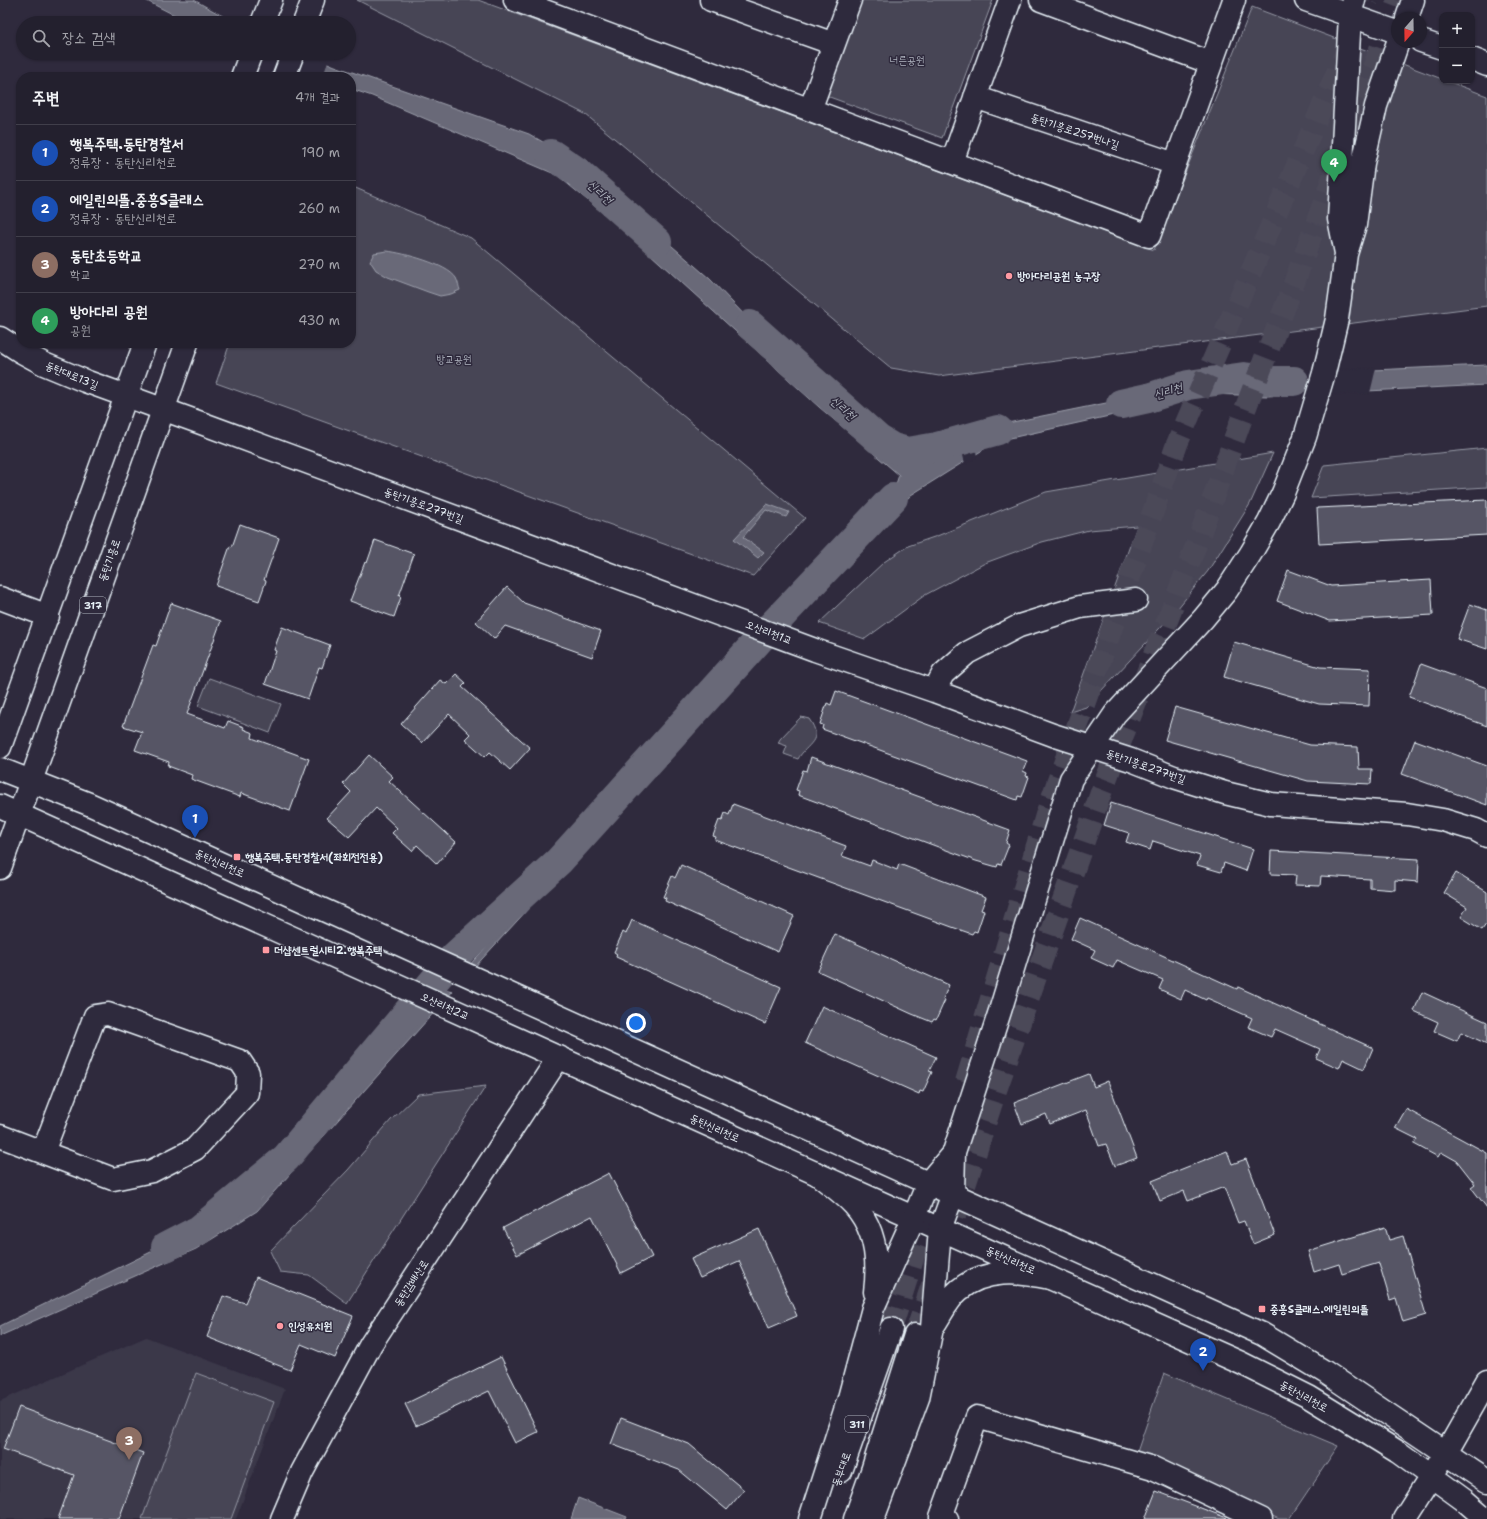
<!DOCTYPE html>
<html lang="ko">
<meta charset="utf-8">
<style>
:root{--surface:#23202e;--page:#2f2d3a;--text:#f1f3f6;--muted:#a3a3aa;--line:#403e4a;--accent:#b45309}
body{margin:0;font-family:"Shantell Sans","Poor Story",sans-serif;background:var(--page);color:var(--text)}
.controls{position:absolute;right:12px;top:12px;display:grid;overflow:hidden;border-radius:8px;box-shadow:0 1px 3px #0004}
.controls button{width:36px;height:36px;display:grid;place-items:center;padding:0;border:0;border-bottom:1px solid var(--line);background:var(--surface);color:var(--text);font:20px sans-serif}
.compass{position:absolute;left:1391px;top:12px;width:36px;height:36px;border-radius:50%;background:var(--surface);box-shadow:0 1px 3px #0004;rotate:200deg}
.you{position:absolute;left:636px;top:1023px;width:14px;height:14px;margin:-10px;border:3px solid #fff;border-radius:50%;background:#1a73e8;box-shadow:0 0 0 6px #1a73e833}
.badge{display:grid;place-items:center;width:26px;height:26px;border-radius:50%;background:var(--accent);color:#fff;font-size:13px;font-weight:700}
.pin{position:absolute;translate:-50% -33px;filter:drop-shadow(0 1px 2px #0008)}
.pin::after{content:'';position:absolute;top:21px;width:14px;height:12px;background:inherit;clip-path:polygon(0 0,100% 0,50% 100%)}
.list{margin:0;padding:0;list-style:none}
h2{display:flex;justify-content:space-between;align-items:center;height:52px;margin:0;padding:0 16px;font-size:17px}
h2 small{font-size:13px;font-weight:400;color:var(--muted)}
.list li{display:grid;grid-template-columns:26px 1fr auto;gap:12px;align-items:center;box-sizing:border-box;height:56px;padding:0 16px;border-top:1px solid var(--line)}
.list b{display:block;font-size:15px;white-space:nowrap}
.list p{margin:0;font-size:13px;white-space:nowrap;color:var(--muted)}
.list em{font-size:13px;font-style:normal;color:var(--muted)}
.icon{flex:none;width:22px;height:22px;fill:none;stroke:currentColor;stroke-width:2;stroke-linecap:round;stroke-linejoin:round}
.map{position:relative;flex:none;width:1487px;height:1519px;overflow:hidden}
.search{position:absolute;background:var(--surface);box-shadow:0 1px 3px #0004;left:16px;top:16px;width:340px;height:44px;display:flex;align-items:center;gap:10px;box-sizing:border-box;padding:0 14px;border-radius:22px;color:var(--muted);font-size:15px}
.panel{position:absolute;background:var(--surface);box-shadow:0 1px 3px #0004;left:16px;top:72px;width:340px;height:276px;border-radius:16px}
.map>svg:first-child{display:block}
.built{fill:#3b3749}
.green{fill:#464455;stroke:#979aa6}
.water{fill:#696978;stroke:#9c9fab}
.pier{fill:#2f2a3d}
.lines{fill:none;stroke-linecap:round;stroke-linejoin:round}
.river{stroke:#696978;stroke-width:30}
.building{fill:#575565;stroke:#e8f1f8}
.minor-tunnel{stroke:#4b4859;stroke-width:22;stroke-dasharray:22 11;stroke-linecap:butt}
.highway-tunnel{stroke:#4b4859;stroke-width:22;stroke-dasharray:22 11;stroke-linecap:butt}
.minor-casing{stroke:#e8f1f8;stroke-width:25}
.major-casing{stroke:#e8f1f8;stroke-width:25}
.highway-casing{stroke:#e8f1f8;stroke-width:25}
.minor{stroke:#2f2a3d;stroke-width:22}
.major{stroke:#2f2a3d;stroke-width:22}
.highway{stroke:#2f2a3d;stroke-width:22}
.poi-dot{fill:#ff9aa2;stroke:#2f2a3d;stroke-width:1.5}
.labels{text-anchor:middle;stroke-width:3;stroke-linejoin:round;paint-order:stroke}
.shield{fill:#2f2a3d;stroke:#b0b5c0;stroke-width:1}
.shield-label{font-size:10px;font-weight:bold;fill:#e8f1f8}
.park-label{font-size:11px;fill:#afb4bf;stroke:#2f2a3d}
.street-label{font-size:11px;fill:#e8f1f8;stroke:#2f2a3d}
.poi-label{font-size:11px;font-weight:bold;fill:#e8f1f8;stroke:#2f2a3d;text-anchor:start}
.water-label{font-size:12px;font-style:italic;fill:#afb4be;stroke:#2f2a3d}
</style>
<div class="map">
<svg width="1487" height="1519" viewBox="0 0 1487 1519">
<rect width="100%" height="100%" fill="#2f2a3d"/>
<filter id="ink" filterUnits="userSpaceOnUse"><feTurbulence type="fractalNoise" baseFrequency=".025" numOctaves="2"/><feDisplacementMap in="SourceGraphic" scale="8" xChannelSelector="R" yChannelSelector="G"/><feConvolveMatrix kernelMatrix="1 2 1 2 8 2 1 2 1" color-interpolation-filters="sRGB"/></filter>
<g filter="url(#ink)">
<path class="built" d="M 146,1337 L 285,1389 L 236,1519 L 0,1519 L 0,1401 Z"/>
<path class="green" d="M 357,0 L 478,0 L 1154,250 L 1252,7 L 1442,79 L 1442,81 L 1447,81 L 1487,96 L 1487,306 L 939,376 L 891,368 L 585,114 Z
M 859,0 L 993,0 L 942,138 L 824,95 Z
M 351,186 L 471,238 L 805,518 L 753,576 L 216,383 L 230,343 L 351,343 Z
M 1487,448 L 1487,487 L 1311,498 L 1324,465 Z
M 1273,453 L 1250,504 L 1208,571 L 1173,614 L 1086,707 L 1070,712 L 1137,526 L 1089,530 L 1042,542 L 985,563 L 925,595 L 865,639 L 819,623 L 884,562 L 908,546 L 937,536 L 1046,492 Z
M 209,678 L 281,704 L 270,733 L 198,706 Z
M 801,717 L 809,719 C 825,741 806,744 798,759 L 784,754 L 787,746 L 778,743 L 780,739 Z
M 486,1086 L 347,1303 L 309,1275 L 280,1272 L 270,1251 L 348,1170 L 391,1120 L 418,1094 Z
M 196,1373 L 274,1402 L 231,1519 L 142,1519 Z
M 1164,1373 L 1338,1446 L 1289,1519 L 1279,1519 L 1137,1452 Z"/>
<path class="water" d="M 145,0 L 194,0 L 235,23 L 190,23 Z
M 303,53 L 335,66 L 529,134 L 576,161 L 583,177 L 627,216 L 642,220 L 710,279 L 777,349 L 809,377 L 826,398 L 831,411 L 908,466 L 983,428 L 1111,402 L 1280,374 L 1487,365 L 1487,385 L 1267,396 L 1208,394 L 997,441 L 911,495 L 784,628 L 781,626 L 892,496 L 899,475 L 819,407 L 628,234 L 557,175 L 372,96 L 351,89 L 351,77 L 316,77 L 271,56 Z
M 387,251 C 403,253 447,264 456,278 C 458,282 459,287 460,290 L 451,294 L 440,296 L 428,292 L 388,277 L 376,270 L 370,261 L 374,253 Z
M 767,504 L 789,512 L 786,517 L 766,510 L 743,537 L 764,552 L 758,558 L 734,539 Z
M 766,639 L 773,643 L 459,984 L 456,980 Z
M 444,989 L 453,991 L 257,1211 L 196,1249 L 0,1336 L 0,1326 L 261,1198 Z
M 578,1498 L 627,1517 L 626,1519 L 571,1519 Z"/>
<path class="pier" d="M 249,53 L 308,53 L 328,61 L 323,77 L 310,77 L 269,63 L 269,58 L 259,59 Z
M 1376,368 L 1370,393 L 1273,397 L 1280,372 Z
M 971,432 L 977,456 L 965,464 L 959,438 Z
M 788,614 L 797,617 L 785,629 L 779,625 Z
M 765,638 L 775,644 L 760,659 L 749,655 Z"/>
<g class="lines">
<path class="river" d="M 551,154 L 579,173 L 657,242
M 750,325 L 878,439 L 893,448 L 908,452 L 937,447 L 998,430
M 1121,404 L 1148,398 L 1188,385 L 1244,377 L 1274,381 L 1294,381
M 166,1247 L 199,1230 L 286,1158 L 454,957 L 559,861 L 765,633 L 893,498"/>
</g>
<path class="building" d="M 1487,500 L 1487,535 L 1319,544 L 1317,508 Z
M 240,524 L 279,538 L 264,580 L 266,581 L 259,601 L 216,586 L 230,546 L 232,547 Z
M 375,540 L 414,554 L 399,596 L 401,597 L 394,617 L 350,601 L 365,562 L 367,563 Z
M 1288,570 L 1331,586 L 1431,580 L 1433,615 L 1330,621 L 1277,601 Z
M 507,587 L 524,603 L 601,631 L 592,657 L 505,626 L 494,639 L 476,622 Z
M 171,603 L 221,621 L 187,714 L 225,728 L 228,721 L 244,727 L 243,729 L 253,733 L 252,738 L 309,759 L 290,811 L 241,793 L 240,797 L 191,779 L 192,775 L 168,766 L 169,762 L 135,750 L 142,732 L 123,726 L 153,645 L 156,646 Z
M 1470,604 L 1487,610 L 1487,649 L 1457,639 Z
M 282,627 L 330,645 L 322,668 L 319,667 L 308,699 L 265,684 L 276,651 L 274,650 Z
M 1234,642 L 1320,667 L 1370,669 L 1369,706 L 1319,704 L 1224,677 Z
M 1421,664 L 1487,688 L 1487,726 L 1409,697 Z
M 456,674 L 466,683 L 462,687 L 530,748 L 510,770 L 490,752 L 485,757 L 465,739 L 470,734 L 449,714 L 422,743 L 401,724 L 440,680 L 446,684 Z
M 836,691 L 1027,761 L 1023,771 L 1027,773 L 1026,776 L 1029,777 L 1022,797 L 1018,796 L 1017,800 L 822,729 L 823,725 L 820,724 L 827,703 L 831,705 Z
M 1175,707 L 1310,745 L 1358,747 L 1359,769 L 1372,769 L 1371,784 L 1308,781 L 1165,740 Z
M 1415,740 L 1487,766 L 1487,805 L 1402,774 Z
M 369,755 L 393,777 L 389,781 L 456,842 L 437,864 L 417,845 L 412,851 L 392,833 L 397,828 L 376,808 L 349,837 L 327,818 L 351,792 L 343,784 Z
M 811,757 L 1010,830 L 1006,843 L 1009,845 L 1001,865 L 998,864 L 997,867 L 976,861 L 798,795 L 799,791 L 796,790 L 803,770 L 807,771 Z
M 1111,803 L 1253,849 L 1246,871 L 1224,863 L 1221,872 L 1197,865 L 1200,856 L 1153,841 L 1150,850 L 1126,842 L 1129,833 L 1104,825 Z
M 733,804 L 846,846 L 842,856 L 870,866 L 872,860 L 897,870 L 899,864 L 986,897 L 981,910 L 984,911 L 977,932 L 974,931 L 972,934 L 952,927 L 715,840 L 716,837 L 713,836 L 719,820 L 722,821 L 725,813 L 729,815 Z
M 1271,851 L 1419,859 L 1418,882 L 1395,880 L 1395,890 L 1370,888 L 1370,879 L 1321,876 L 1320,886 L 1295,885 L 1296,875 L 1270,874 Z
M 681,865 L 794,916 L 778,952 L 665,901 L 666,898 L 663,897 L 672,876 L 675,878 Z
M 1456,873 L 1487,892 L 1487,923 L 1482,930 L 1461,917 L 1467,907 L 1444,893 Z
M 1080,918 L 1237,989 L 1238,987 L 1373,1048 L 1364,1069 L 1343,1059 L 1339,1068 L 1316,1058 L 1320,1049 L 1275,1029 L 1271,1037 L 1248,1027 L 1252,1018 L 1207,998 L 1206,1000 L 1185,990 L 1181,999 L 1159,989 L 1163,980 L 1117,960 L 1113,968 L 1091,958 L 1095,950 L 1071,939 Z
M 632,920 L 781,987 L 765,1024 L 616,957 L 617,954 L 614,952 L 623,932 L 626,934 Z
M 835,934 L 949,985 L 943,999 L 945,1000 L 936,1020 L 934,1019 L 932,1022 L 912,1014 L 818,971 Z
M 1422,992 L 1487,1022 L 1487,1044 L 1461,1032 L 1457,1041 L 1434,1031 L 1438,1022 L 1414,1011 Z
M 822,1006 L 936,1057 L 929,1071 L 932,1072 L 923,1092 L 920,1091 L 919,1094 L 805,1043 Z
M 1089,1074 L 1094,1087 L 1108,1081 L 1137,1158 L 1115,1166 L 1106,1144 L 1099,1146 L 1086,1110 L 1050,1124 L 1046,1114 L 1022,1124 L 1014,1103 Z
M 1406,1109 L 1487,1153 L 1487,1208 L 1471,1187 L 1475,1184 L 1457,1161 L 1441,1152 L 1438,1157 L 1414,1144 L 1417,1139 L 1395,1128 Z
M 1227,1151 L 1232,1164 L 1246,1159 L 1275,1235 L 1253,1244 L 1244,1221 L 1238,1223 L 1224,1187 L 1188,1201 L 1184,1191 L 1160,1201 L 1152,1181 Z
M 609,1173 L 652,1257 L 621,1273 L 592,1216 L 517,1255 L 503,1228 Z
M 1385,1227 L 1389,1240 L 1403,1236 L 1426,1315 L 1403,1322 L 1396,1298 L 1390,1300 L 1379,1263 L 1342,1274 L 1339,1264 L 1314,1272 L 1308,1251 Z
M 759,1229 L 797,1316 L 769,1328 L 739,1261 L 700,1278 L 691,1259 Z
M 256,1277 L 353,1316 L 335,1358 L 301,1344 L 290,1370 L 207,1337 L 223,1296 L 245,1303 Z
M 501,1357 L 538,1432 L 515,1443 L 489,1391 L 416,1426 L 405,1404 Z
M 19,1407 L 143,1453 L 119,1519 L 58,1519 L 74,1475 L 3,1449 Z
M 621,1418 L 689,1444 L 744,1490 L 727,1510 L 679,1470 L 611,1444 Z
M 1156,1491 L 1227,1518 L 1226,1519 L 1145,1519 Z"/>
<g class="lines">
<path class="minor-tunnel" d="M 966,1082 L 1047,812 L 1177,444 L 1368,0
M 891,1329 L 938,1180"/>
<path class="highway-tunnel" d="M 955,1216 L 996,1090 L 1102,790 L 1195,548 L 1244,412 L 1290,294 L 1398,0
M 915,1335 L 932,1285"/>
<g class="minor-casing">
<path id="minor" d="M 515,0 L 1149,236 L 1234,0
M 711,0 L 834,44
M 1041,0 L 1211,63
M 1306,0 L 1397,32
M 1421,41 L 1442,48
M 1472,59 L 1487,65
M 975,97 L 1175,164
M 810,110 L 850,0
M 952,162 L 1010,0
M 0,338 L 20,351 L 44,364 L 85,381 L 201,423 L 815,650 L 934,691 L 1053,735 L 1131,760 L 1174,777 L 1225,793 L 1271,804 L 1407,814 L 1443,820 L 1476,830 L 1487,836
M 0,598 L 48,616
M 934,691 L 943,674 L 967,653 L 1019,626 L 1080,607 L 1136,600
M 0,769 L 89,804 L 1262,1334 L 1325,1372 L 1487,1481
M 0,806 L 886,1205 L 1241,1363 L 1309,1397 L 1398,1452 L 1464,1500 L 1486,1519
M 0,1136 L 113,1179 L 152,1171 L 195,1149 L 247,1093 L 248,1073 L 240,1061 L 108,1014 L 95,1016 L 43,1152
M 282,1519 L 302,1472 L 371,1344 L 559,1057
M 947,1519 L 941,1517 L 977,1417 L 1153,1468 L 1261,1519
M 1404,1519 L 1446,1453 L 1487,1381"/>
</g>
<g class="major-casing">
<path id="major" d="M 1407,18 L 1413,0
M 262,23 L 271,0
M 304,23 L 313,0
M 242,77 L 251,53
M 284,77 L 293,53
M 1346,253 L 1339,219 L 1350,15 L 1354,0
M 0,747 L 145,343
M 0,868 L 187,343
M 914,1217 L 928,1183 L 954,1152
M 940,1229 L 953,1194 L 954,1152 L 1000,1011 L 1071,779 L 1115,714 L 1203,619 L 1227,590 L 1251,553 L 1269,522 L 1283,493 L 1305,437 L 1324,373 L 1337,319 L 1346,254 L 1355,225 L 1363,163 L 1376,106 L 1398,42"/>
</g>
<g class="highway-casing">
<path id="highway" d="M 816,1173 C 828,1183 843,1193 854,1205 C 876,1229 879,1261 875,1292
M 934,1325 C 942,1313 948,1299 959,1290 C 985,1268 1019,1272 1050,1278
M 841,1471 L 891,1329
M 810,1519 L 849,1398 L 873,1308 L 914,1217
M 855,1519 L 872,1471 L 915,1335
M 873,1519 L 918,1398 L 932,1328 L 940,1229"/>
</g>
<use href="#minor" class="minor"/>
<use href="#major" class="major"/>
<use href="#highway" class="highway"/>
</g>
</g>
<g class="poi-dot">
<circle cx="1009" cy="276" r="4"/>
<rect x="233" y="853" width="8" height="8" rx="2"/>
<rect x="262" y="946" width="8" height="8" rx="2"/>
<rect x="1258" y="1305" width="8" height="8" rx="2"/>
<circle cx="280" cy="1326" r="4"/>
</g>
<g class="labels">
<g class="shield">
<rect x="80" y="597" width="26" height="16" rx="3"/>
<rect x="845" y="1416" width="24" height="16" rx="3"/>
</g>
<g class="shield-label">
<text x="93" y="609">317</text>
<text x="857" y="1428">311</text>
</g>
<g class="park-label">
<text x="907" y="64">너른공원</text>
<text x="454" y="363">방교공원</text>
</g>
<g class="street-label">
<text transform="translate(1075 131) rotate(18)" y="4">동탄기흥로257번나길</text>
<text transform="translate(72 375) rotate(22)" y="4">동탄대로13길</text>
<text transform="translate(424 505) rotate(20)" y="4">동탄기흥로277번길</text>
<text transform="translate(109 560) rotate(-70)" y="4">동탄기흥로</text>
<text transform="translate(769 632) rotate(21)" y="4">오산리천1교</text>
<text transform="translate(1146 766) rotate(19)" y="4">동탄기흥로277번길</text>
<text transform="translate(220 863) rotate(24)" y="4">동탄신리천로</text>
<text transform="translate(445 1006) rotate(24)" y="4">오산리천2교</text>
<text transform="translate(715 1128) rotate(24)" y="4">동탄신리천로</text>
<text transform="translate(1011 1260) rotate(24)" y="4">동탄신리천로</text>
<text transform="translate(411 1283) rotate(-57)" y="4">동탄감배산로</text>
<text transform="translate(1304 1396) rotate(29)" y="4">동탄신리천로</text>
<text transform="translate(841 1469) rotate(-70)" y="4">동부대로</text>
</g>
<g class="poi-label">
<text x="1017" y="280">방아다리공원 농구장</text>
<text x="245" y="861">행복주택.동탄경찰서(좌회전전용)</text>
<text x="274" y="954">더샵센트럴시티2.행복주택</text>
<text x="1270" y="1313">중흥S클래스.에일린의뜰</text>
<text x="288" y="1330">인성유치원</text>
</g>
<g class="water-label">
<text transform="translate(600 192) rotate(42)" y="4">신리천</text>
<text transform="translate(1168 391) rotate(-17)" y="4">신리천</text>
<text transform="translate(843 408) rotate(42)" y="4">신리천</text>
</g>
</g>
</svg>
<div class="controls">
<button>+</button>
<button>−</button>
</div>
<svg class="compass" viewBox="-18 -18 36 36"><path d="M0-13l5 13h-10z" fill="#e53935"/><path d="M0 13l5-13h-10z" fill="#a3a3aa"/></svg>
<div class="you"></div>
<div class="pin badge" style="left:195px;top:838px;background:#1a4fb4">1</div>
<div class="pin badge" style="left:1203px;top:1371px;background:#1a4fb4">2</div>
<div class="pin badge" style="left:129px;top:1460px;background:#8d6e63">3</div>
<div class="pin badge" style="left:1334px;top:182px;background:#2e9e5b">4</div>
<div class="search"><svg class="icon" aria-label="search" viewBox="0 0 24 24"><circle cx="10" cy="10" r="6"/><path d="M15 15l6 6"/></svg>장소 검색</div>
<section class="panel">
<h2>주변<small>4개 결과</small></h2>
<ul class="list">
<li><span class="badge" style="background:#1a4fb4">1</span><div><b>행복주택.동탄경찰서</b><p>정류장 · 동탄신리천로</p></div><em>190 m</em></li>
<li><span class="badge" style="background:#1a4fb4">2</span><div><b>에일린의뜰.중흥S클래스</b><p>정류장 · 동탄신리천로</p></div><em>260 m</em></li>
<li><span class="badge" style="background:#8d6e63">3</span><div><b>동탄초등학교</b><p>학교</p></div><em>270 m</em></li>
<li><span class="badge" style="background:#2e9e5b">4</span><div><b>방아다리 공원</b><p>공원</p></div><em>430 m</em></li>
</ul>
</section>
</div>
